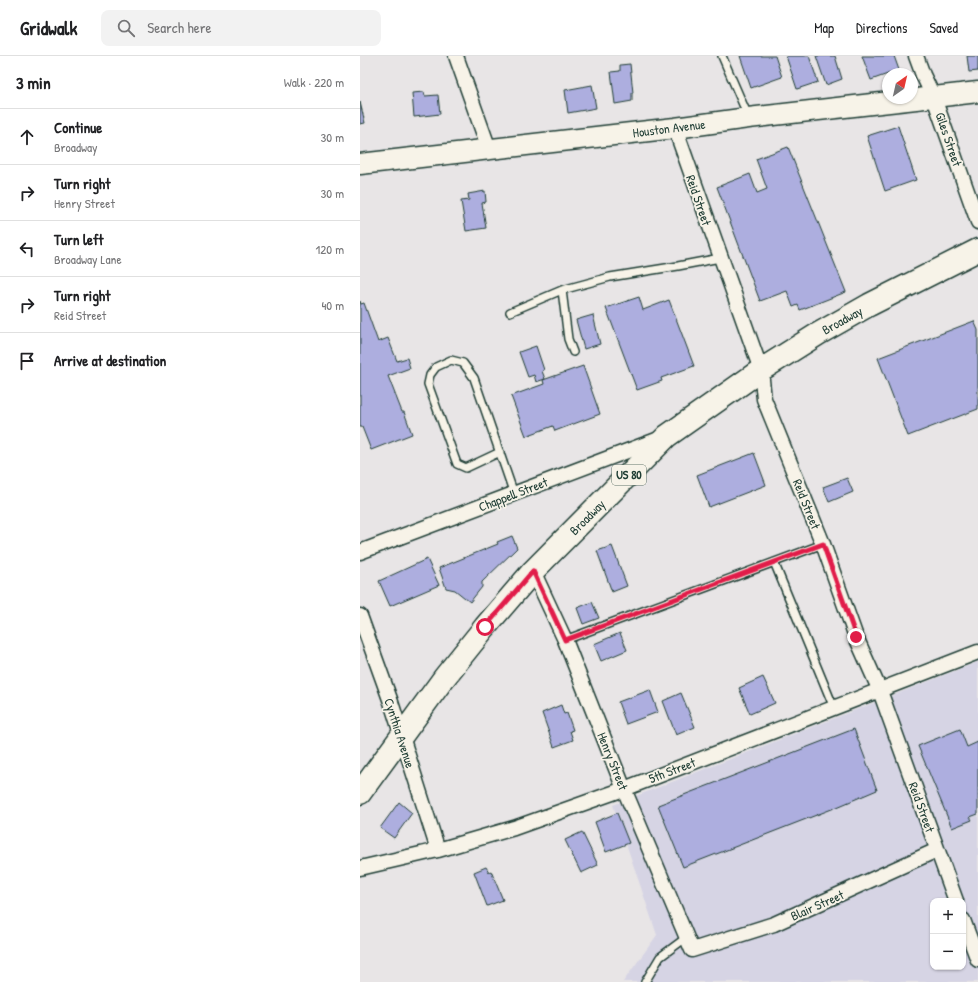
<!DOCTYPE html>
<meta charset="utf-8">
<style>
:root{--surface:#fff;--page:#f2f2f2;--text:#202124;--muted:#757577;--line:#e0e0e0}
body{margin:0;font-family:"Patrick Hand",sans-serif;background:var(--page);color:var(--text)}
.controls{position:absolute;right:12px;bottom:12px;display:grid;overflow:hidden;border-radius:8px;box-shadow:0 1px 3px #0004}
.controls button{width:36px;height:36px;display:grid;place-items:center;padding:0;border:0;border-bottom:1px solid var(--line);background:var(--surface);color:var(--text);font:20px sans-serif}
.compass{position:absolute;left:522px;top:12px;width:36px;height:36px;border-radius:50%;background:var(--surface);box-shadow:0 1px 3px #0004;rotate:34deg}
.stop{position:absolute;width:12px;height:12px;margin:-9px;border:3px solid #e11d48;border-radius:50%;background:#fff}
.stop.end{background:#e11d48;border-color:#fff;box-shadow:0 1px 4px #0008}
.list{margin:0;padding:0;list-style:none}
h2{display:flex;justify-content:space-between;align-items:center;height:52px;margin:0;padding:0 16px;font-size:17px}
h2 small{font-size:13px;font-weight:400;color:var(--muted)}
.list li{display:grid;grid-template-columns:26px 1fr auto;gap:12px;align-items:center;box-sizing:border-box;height:56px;padding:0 16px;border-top:1px solid var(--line)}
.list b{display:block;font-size:15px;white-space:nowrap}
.list p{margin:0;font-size:13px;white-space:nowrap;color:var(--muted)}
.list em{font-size:13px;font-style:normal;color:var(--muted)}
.icon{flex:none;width:22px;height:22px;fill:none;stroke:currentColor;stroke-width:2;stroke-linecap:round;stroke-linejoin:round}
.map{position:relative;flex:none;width:618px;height:926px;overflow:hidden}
header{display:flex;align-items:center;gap:24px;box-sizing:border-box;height:56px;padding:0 20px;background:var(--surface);border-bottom:1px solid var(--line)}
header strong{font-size:19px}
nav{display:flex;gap:22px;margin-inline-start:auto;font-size:14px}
.search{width:280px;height:36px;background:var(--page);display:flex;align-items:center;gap:10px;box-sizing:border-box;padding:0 14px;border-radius:8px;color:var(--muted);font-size:15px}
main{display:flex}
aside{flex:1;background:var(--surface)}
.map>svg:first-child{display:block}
.built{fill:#d6d4e4;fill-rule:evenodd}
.building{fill:#adaedf;stroke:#1f3d34}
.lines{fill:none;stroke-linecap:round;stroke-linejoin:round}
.lane-casing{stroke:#1f3d34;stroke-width:10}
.street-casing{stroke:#1f3d34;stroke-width:17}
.secondary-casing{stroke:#1f3d34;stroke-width:23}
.primary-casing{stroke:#1f3d34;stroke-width:25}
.lane{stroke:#f7f3e8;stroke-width:7}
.street{stroke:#f7f3e8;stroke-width:14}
.secondary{stroke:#f7f3e8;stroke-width:20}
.primary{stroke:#f7f3e8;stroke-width:22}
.route{stroke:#e11d48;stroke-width:5}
.labels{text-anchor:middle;stroke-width:3.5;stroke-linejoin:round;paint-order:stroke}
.shield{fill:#f7f3e8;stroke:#60746a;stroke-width:1}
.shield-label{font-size:12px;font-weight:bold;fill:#1f3d34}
.street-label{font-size:13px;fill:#1f3d34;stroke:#f7f3e8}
</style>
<header>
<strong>Gridwalk</strong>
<div class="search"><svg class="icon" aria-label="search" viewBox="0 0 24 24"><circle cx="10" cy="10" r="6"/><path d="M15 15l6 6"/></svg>Search here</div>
<nav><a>Map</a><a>Directions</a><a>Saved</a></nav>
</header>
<main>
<aside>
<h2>3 min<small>Walk · 220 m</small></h2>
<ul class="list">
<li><svg class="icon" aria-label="ahead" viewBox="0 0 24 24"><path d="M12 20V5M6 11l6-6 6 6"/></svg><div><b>Continue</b><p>Broadway</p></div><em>30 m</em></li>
<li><svg class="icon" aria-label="right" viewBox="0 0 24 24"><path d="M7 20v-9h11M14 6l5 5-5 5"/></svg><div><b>Turn right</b><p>Henry Street</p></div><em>30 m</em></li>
<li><svg class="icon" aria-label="left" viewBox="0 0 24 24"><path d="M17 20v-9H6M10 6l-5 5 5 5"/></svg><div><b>Turn left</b><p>Broadway Lane</p></div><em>120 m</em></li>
<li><svg class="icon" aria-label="right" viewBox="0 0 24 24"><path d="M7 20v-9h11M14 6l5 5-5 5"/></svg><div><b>Turn right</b><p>Reid Street</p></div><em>40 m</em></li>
<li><svg class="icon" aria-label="arrive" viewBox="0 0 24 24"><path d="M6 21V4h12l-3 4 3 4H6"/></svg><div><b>Arrive at destination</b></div></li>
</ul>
</aside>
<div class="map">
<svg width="618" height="926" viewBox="0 0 618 926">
<rect width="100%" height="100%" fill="#e8e5e6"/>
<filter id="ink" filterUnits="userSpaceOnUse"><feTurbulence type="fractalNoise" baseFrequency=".025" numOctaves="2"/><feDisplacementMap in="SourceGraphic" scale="8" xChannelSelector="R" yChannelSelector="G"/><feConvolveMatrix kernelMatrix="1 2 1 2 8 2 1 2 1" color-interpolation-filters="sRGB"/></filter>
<g filter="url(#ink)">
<path class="built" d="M 618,606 L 618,926 L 263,926 L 297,879 L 253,749 ZM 573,845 L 603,845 L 603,911 L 573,911 Z"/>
<path class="building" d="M 380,0 L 415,0 L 422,21 L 391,32 Z
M 426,0 L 449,0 L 458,26 L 437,33 Z
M 456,0 L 475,0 L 482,23 L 466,29 Z
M 502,0 L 534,0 L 539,14 L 511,24 Z
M 607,0 L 618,0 L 618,15 L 609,16 Z
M 270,8 L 273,37 L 272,37 L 272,45 L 255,48 L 251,16 L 260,15 L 260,9 Z
M 232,29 L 236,52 L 208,57 L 205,34 Z
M 64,36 L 65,40 L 78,39 L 80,58 L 54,61 L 52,37 Z
M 0,46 L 5,67 L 0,68 Z
M 538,70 L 556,124 L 525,135 L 507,80 Z
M 428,91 L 486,236 L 440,254 L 438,249 L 433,251 L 427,235 L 400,245 L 357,131 L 390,118 L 397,137 L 407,133 L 396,103 Z
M 125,135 L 126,146 L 122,147 L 126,172 L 106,175 L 101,145 L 109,144 L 108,138 Z
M 279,241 L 283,254 L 309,244 L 334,310 L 301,322 L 302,325 L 277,334 L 246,252 Z
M 0,245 L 1,248 L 4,247 L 18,286 L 28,282 L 37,305 L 47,302 L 50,312 L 28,320 L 42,356 L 44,356 L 52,378 L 11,394 L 2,371 L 0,371 Z
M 233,259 L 240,288 L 224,293 L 216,264 Z
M 614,265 L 618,274 L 618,353 L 548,380 L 518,302 Z
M 176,290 L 184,314 L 182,315 L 185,323 L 176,326 L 174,319 L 168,321 L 159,296 Z
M 223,310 L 240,358 L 195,375 L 193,370 L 166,380 L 151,340 L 184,328 L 183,324 Z
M 394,397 L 406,429 L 349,451 L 337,419 Z
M 487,422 L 493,436 L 469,446 L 463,431 Z
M 152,480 L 157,492 L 122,526 L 122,531 L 110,546 L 95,534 L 86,532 L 79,512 L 138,488 L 137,486 Z
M 252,490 L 267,530 L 252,536 L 237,495 Z
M 67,503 L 79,529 L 30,550 L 19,525 Z
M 232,546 L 239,562 L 223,568 L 217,552 Z
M 260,577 L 267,594 L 241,605 L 234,588 Z
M 403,621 L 415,647 L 390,658 L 379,632 Z
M 290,634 L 298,656 L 266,668 L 258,646 Z
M 321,637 L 335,671 L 316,679 L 303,645 Z
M 201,649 L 204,658 L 207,657 L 213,674 L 210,675 L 213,684 L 194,691 L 182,657 Z
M 494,673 L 517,734 L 477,751 L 323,811 L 298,749 Z
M 600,673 L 607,691 L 618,686 L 618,758 L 610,761 L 612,764 L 592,772 L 558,690 Z
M 39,746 L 52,757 L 34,782 L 20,772 Z
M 257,757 L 269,787 L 246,796 L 235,766 Z
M 222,776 L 238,809 L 221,817 L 205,784 Z
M 126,811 L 129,816 L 131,815 L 143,844 L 127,850 L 114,816 Z"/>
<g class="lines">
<g class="lane-casing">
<path id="lane" d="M 362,0 L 388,60
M 202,234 L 208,283 L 213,296
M 150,256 L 202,234 L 250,221 L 318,210 L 360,202
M 140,396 L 106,412 L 97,408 L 68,328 L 70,319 L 76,311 L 91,304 L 103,307 L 114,322 L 154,438
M 414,506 L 474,652
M 205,584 L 463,488
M 285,926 L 300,901 L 327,881"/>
</g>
<g class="street-casing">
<path id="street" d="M 96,0 L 129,93
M 556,0 L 563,19 L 574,42 L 618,166
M 315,72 L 401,314 L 404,343 L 463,488 L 496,581 L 520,635 L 596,845
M 0,496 L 299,383
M 173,515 L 205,584 L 264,733 L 332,894 L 414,868 L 577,794
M 0,560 L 31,646 L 78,794
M 0,812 L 78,794 L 154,772 L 264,733 L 618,596
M 603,864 L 618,904"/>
</g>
<g class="secondary-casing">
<path id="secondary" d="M 0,108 L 315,72 L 388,62 L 618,36"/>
</g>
<g class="primary-casing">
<path id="primary" d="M 0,737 L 84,622 L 125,571 L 173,515 L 307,380 L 401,314 L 458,278 L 509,249 L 618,194"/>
</g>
<use href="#lane" class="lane"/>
<use href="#street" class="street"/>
<use href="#secondary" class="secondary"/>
<use href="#primary" class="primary"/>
</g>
</g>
<g class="lines" filter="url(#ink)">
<path class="route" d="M 125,571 L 173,515 L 205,584 L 463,488 L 496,581"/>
</g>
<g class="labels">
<rect class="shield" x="252" y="409" width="34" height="20" rx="3"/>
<g class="shield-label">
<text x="269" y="423">US 80</text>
</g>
<g class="street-label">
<text transform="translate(309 72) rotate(-7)" y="5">Houston Avenue</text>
<text transform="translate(589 83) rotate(71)" y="5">Giles Street</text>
<text transform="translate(339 144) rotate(71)" y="5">Reid Street</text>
<text transform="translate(482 264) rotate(-29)" y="5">Broadway</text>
<text transform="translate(153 438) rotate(-21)" y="5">Chappell Street</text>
<text transform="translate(447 448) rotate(68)" y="5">Reid Street</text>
<text transform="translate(227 461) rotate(-45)" y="5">Broadway</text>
<text transform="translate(40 677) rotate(72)" y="5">Cynthia Avenue</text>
<text transform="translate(253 705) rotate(68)" y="5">Henry Street</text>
<text transform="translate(312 714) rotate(-21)" y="5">5th Street</text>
<text transform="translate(562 751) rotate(70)" y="5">Reid Street</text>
<text transform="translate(457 849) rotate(-24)" y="5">Blair Street</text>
</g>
</g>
</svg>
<div class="controls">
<button>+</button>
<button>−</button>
</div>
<svg class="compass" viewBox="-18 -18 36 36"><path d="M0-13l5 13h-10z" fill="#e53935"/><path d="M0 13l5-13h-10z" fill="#757577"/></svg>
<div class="stop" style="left:125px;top:571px"></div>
<div class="stop end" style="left:496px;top:581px"></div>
</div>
</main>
